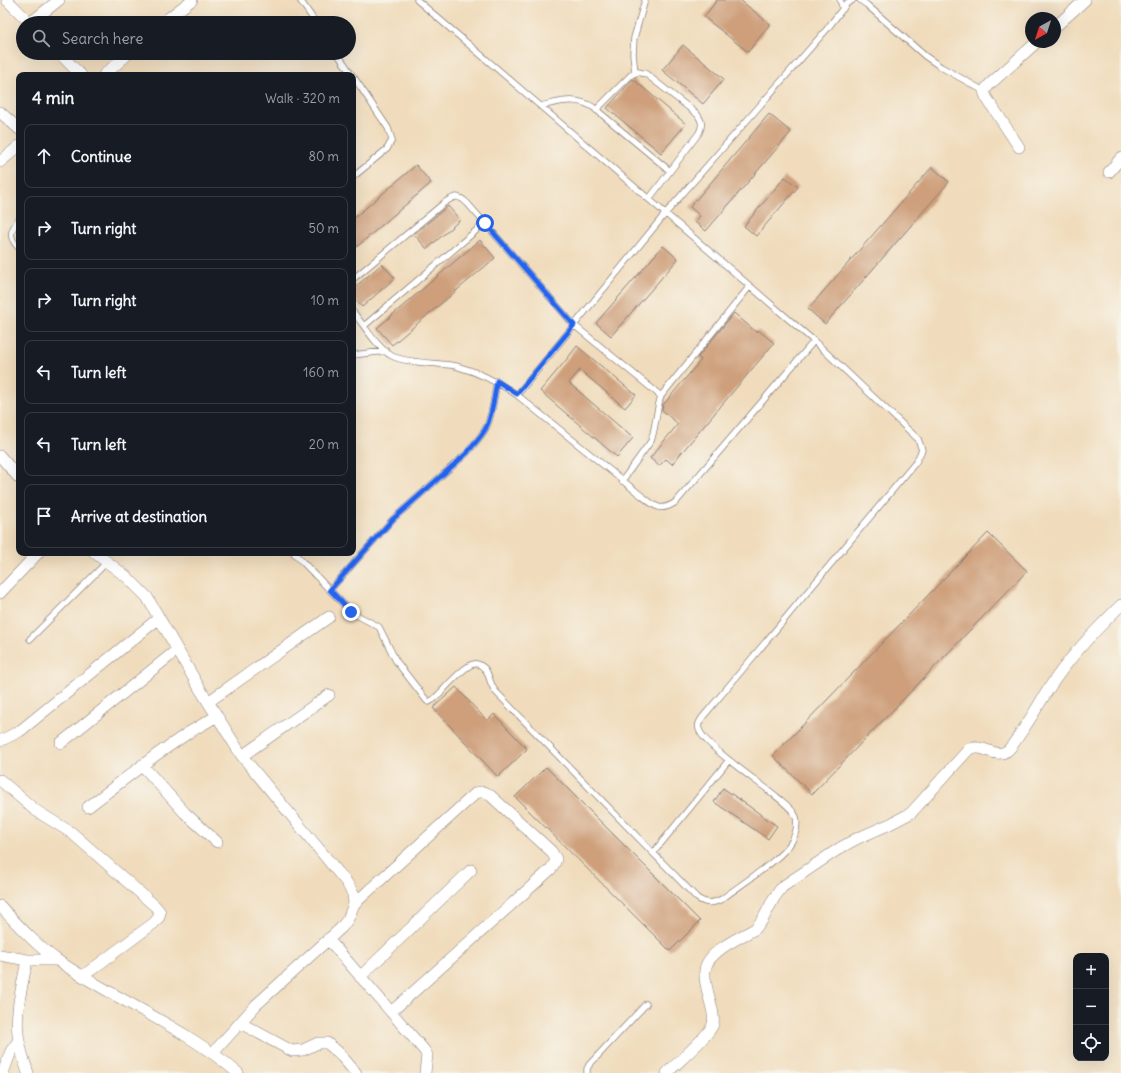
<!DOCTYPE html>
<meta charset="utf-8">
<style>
:root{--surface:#171b24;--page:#20242c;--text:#f1f3f6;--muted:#9ea1a6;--line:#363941}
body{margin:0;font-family:Delius,sans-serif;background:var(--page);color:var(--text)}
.controls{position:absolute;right:12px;bottom:12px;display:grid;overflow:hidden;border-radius:8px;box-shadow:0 4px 16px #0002}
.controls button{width:36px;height:36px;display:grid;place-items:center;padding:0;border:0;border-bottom:1px solid var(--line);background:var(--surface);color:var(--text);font:20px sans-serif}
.compass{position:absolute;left:1025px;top:12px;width:36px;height:36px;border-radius:50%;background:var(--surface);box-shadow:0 4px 16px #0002;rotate:219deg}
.stop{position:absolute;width:12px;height:12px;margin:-9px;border:3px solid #2563eb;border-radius:50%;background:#fff}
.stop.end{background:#2563eb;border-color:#fff;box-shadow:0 1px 4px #0008}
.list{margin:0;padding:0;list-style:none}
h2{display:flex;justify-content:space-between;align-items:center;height:52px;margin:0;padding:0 16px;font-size:17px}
h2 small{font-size:13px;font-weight:400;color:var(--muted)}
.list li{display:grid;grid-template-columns:26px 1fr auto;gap:12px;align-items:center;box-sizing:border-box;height:64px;margin:0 8px 8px;padding:0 8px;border:1px solid var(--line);border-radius:8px}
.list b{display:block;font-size:15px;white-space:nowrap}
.list em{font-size:13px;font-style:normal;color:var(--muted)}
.icon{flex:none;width:22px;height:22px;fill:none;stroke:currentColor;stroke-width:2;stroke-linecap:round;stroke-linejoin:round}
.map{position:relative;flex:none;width:1121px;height:1073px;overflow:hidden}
.search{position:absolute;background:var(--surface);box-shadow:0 4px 16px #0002;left:16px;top:16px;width:340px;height:44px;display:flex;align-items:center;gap:10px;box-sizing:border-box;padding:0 14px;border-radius:22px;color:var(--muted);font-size:15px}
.panel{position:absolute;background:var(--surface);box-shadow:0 4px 16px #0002;left:16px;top:72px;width:340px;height:484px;border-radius:8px}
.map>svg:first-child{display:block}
.building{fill:#ce9f7a}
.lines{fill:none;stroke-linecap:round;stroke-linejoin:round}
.service-casing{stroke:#897f7c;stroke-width:7}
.minor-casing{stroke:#897f7c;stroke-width:12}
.service{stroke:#fff;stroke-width:5.5}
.minor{stroke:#fff;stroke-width:11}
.route{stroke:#2563eb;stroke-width:5}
</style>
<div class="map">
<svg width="1121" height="1073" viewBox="0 0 1121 1073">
<rect width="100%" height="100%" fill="#f7f3e8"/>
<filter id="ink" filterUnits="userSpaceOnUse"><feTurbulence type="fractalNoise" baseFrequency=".025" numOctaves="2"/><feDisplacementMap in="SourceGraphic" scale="8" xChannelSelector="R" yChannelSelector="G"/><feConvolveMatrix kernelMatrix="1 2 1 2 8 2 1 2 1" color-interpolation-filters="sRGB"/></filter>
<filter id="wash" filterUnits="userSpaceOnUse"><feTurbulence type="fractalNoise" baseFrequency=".012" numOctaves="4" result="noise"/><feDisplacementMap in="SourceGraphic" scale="16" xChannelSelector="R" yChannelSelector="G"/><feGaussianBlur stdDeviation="0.9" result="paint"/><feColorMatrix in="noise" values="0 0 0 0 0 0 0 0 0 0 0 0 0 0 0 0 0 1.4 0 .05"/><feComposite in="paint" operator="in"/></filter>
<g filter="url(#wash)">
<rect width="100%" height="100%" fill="#f0dcbc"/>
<g id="blocks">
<path class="building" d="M 717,0 L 740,0 L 770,24 L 748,52 L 704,17 Z
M 683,45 L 724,79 L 703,104 L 662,70 Z
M 633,79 L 686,124 L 661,153 L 607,108 Z
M 769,114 L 791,132 L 706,231 L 695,222 L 700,216 L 690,207 Z
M 416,165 L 431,183 L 353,250 L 353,219 Z
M 932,167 L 949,182 L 825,324 L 808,309 Z
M 785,177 L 798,187 L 756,236 L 744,226 Z
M 448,206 L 460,220 L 427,249 L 414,234 Z
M 480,240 L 495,258 L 392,345 L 377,328 Z
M 663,246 L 678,259 L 611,336 L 596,323 Z
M 382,264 L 395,278 L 362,307 L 353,297 L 353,289 Z
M 734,313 L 756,332 L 758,330 L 774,343 L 672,464 L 666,459 L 659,466 L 650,458 L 678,424 L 662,410 L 663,405 L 701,360 L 698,357 Z
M 577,346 L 636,395 L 625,408 L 580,370 L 569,383 L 633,438 L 617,457 L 540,391 L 567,359 Z
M 988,533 L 1027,571 L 812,794 L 773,756 Z
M 456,687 L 487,721 L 494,714 L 527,749 L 498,777 L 433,708 Z
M 546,767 L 700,921 L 670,951 L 515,797 Z
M 723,788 L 777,826 L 768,839 L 714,802 Z"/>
</g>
</g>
<g filter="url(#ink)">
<use href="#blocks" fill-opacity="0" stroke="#897f7c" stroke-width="1"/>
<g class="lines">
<g class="service-casing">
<path id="service" d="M 300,0 L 316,23
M 840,0 L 843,9
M 860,0 L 867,5 L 925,56 L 941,67 L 984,91
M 337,53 L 352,75
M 635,73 L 633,54 L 634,38 L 645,0
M 353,76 L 388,128 L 392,140 L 387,149 L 353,177
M 540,106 C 560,102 574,96 593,107 L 670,171
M 596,110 L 631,75 L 638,72 L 646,74 L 697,114 C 702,121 703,125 699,133 L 649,199
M 19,219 C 10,231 8,237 19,248
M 353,279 L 444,203 C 455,196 458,194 468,204 L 574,325 L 661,396
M 353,312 C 364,325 377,348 392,356 C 405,363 439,363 456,366 C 478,372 498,382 517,395 L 638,493 C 653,504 658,514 676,502 L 814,341
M 364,326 L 485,223
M 353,355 L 386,351
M 517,395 L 665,214 L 827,29 L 847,3 L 853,0
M 622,481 L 651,441 C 656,426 656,411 661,396 L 750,286
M 294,553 L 351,612 L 379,627 L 396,661 L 427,701 L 429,702 L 434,699 C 442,692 464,665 474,664 C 478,663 482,666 485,669 C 490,676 490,685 496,692 L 697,898 C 706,904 712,904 722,899 C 740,885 782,859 792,841 C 796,834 798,824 796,817 C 793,809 783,802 777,797 C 762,784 703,745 699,729 C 697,725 700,721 702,718 L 916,462 L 922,450 L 918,439 L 814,341 L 417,0
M 330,590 L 393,519 L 467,453 C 473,445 481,437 486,428 C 493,414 494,396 497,381
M 30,639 L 107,562
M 653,853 L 729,760
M 587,1073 L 587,1069 L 589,1065 L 646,1004"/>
</g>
<g class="minor-casing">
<path id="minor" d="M 7,0 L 30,23
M 30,23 L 59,0
M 162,23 L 192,0
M 1055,27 L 1085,0
M 59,53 L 81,75
M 104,75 L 129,53
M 0,112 L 19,129
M 1019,147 L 986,97 L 984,91 L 990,84 L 1037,42
M 0,162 L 19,146
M 1109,172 L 1121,158
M 0,456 L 19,478
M 95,553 L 127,577 L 147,597 L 200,689 L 242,756 L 347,883 L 353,894 L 354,904 L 348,919 L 341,928 L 256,1005 L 213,1053
M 0,593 L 38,553
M 208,702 L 329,617
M 0,741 L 20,731 L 159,618
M 61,743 L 177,650
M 242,756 L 329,695
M 142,765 L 185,813 L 217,842
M 0,780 L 35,810 L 72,833 L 155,906 L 160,912 L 159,917 L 154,923 L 83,976
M 88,807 L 156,755 L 188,733 L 217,716
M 354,904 L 476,793 C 482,791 486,792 491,796 L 551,851 L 556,859 L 555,862 L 551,869 L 391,1012
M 0,906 C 18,925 36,945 57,960 C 116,1000 184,1027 238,1073
M 328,939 L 424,1050 L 427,1055 L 425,1073
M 0,955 L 27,960 L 56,960
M 27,960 C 23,982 15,1011 18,1034 C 19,1047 24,1060 28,1073
M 360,977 L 471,870
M 240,1023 L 292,1051 L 303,1050 L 318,1043 L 327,1043 L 338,1052 L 356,1073
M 3,1073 L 11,1051 L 19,1040
M 667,1073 C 676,1064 710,1035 713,1024 C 715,1016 711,1005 709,997 C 707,989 704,979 705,970 C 707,952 740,937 755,929 L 763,919 L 774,898 L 782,887 L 840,848 L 856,839 L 890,824 L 911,813 L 969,749 C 982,743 995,759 1007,751 C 1012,747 1016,740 1020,734 C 1033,716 1043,696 1056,678 C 1076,650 1097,629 1121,605"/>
</g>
<use href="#service" class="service"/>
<use href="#minor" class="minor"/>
</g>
</g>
<g class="lines" filter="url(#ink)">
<path class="route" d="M 351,612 L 330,590 L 393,519 L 467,453 C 473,445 481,437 486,428 C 493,414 494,396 497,381 L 517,394 L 574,325 L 485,223"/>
</g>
</svg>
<div class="controls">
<button>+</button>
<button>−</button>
<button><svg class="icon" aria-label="locate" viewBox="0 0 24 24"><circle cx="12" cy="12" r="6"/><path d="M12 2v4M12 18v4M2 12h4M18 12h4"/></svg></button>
</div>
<svg class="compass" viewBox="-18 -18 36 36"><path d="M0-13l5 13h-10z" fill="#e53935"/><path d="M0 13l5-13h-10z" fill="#9ea1a6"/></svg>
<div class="stop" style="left:485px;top:223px"></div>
<div class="stop end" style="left:351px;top:612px"></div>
<div class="search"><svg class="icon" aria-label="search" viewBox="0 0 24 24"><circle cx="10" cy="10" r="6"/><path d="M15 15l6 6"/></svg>Search here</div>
<section class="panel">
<h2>4 min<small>Walk · 320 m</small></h2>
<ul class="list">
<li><svg class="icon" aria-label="ahead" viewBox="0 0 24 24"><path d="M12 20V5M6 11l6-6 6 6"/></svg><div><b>Continue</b></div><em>80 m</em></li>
<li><svg class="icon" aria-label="right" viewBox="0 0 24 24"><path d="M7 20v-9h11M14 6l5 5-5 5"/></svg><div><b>Turn right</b></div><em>50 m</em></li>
<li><svg class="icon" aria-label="right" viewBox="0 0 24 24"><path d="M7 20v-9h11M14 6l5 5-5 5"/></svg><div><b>Turn right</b></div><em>10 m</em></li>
<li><svg class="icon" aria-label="left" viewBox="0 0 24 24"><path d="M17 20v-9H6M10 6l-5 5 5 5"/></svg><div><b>Turn left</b></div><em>160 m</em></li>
<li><svg class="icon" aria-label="left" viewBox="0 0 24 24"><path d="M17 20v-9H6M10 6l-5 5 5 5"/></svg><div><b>Turn left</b></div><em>20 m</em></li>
<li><svg class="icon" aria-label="arrive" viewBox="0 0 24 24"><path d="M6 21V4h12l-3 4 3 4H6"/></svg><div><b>Arrive at destination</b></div></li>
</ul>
</section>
</div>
